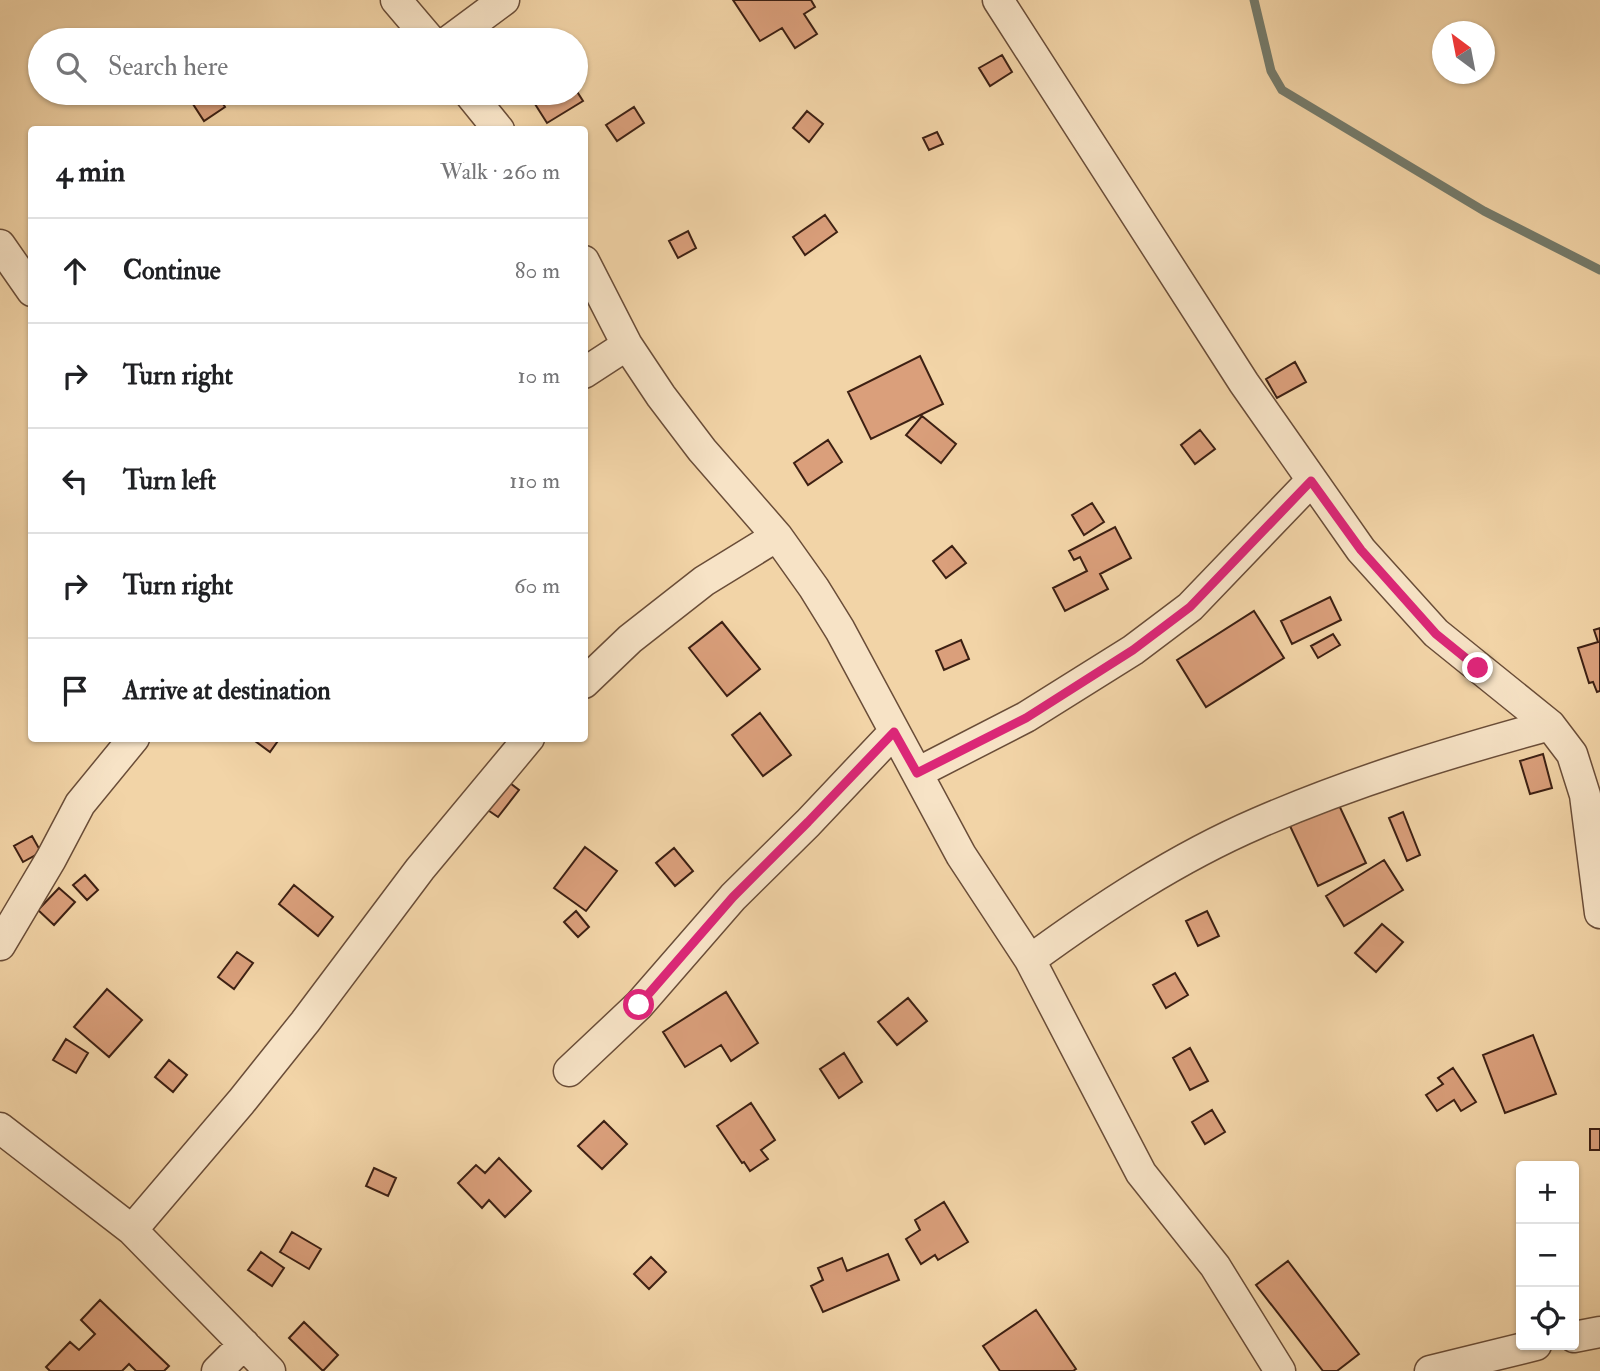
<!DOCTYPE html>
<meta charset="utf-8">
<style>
:root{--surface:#fff;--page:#f6f6f6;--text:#202124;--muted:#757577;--line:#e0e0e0}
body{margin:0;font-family:"IM FELL Double Pica",serif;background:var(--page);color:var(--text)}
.controls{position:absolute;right:21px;bottom:21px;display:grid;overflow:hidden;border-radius:7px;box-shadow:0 2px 5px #0004}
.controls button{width:63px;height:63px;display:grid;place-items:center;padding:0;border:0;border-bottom:2px solid var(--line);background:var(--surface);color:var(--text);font:35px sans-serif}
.compass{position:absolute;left:1432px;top:21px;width:63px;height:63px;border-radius:50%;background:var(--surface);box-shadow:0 2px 5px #0004;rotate:328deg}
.stop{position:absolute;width:21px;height:21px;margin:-16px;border:5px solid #db2777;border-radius:50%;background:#fff}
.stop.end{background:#db2777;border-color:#fff;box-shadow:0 2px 7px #0008}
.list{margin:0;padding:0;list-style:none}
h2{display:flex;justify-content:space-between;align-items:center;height:91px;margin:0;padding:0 28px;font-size:30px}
h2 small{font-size:23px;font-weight:400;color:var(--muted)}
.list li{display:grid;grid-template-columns:46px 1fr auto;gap:21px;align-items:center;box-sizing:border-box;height:105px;padding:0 28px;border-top:2px solid var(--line)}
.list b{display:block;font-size:26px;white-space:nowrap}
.list em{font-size:23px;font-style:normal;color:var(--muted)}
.icon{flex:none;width:38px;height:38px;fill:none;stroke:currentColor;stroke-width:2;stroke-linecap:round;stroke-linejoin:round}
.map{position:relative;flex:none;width:1600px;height:1371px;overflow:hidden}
.search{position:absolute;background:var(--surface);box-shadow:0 2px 5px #0004;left:28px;top:28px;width:560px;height:77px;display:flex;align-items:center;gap:18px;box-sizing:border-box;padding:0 24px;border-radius:38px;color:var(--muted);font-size:26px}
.panel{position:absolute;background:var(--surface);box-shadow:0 2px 5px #0004;left:28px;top:126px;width:560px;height:616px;border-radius:7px}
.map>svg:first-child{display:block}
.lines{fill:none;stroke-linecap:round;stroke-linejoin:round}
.stream{stroke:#757b6b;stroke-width:9}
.building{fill:#da9f7b;stroke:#3d2013;stroke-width:2}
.minor-casing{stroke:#6a4d38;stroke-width:33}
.minor{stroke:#f7e3c6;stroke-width:30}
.route{stroke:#db2777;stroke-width:9}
</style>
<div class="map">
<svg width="1600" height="1371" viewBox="0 0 1600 1371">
<rect width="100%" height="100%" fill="#f2d4a7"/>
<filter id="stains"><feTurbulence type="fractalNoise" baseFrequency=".00286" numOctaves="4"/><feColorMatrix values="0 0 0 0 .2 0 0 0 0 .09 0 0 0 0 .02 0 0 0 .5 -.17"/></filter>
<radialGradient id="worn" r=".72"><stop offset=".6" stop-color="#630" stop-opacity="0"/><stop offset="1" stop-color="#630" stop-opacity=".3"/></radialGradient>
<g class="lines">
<path class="stream" d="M 1254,0 L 1271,71 L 1282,90 L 1484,211 L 1600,270"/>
</g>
<path class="building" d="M 733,0 L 811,0 L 815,7 L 804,14 L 817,34 L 795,48 L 782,28 L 760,41 Z
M 1002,55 L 1012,72 L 990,86 L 979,68 Z
M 576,90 L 583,101 L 547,123 L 528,93 L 576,93 Z
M 204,93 L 216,93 L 225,107 L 204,121 L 191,101 Z
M 634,107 L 644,123 L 617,141 L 606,125 Z
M 807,111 L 823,124 L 809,142 L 793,128 Z
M 937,132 L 943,144 L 929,150 L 923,138 Z
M 825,215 L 837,232 L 805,255 L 793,237 Z
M 688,231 L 696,248 L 678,258 L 669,241 Z
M 920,356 L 943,404 L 871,439 L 848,392 Z
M 1295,362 L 1306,382 L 1277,398 L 1266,379 Z
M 922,416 L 956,444 L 941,463 L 906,435 Z
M 1200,430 L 1215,449 L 1195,464 L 1181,445 Z
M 828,440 L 842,462 L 808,485 L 794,463 Z
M 1092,503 L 1104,522 L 1084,535 L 1072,515 Z
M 1115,527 L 1131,558 L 1100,574 L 1108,589 L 1065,611 L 1053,588 L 1087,571 L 1080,557 L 1074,560 L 1069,551 Z
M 952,546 L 966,563 L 946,578 L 933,561 Z
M 1330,597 L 1341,620 L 1292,644 L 1281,621 Z
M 1254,611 L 1284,658 L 1206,707 L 1177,660 Z
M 722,622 L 760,669 L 727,696 L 689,648 Z
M 1600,628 L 1600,691 L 1597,692 L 1593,682 L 1589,683 L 1578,648 L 1598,642 L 1594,630 Z
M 1333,634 L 1340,645 L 1318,658 L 1311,646 Z
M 961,640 L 969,659 L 944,670 L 936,651 Z
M 760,713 L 791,755 L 763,776 L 732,735 Z
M 251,738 L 280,738 L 270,752 Z
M 1543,754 L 1552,788 L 1530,794 L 1520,761 Z
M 501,776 L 519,790 L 498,817 L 479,804 Z
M 1338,803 L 1366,863 L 1318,886 L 1290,826 Z
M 1403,812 L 1420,855 L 1407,861 L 1389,818 Z
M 32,836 L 41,852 L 23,862 L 14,846 Z
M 585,847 L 617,871 L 586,911 L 554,888 Z
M 674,848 L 693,871 L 675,886 L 656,863 Z
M 1384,860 L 1403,890 L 1344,926 L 1326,896 Z
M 85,875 L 98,890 L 87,900 L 73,885 Z
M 294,885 L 333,917 L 318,936 L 279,904 Z
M 59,888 L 75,902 L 54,925 L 38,910 Z
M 576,911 L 589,927 L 578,937 L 564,922 Z
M 1207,911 L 1219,936 L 1198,946 L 1186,921 Z
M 1382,924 L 1403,942 L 1376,972 L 1355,953 Z
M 237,952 L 253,963 L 234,989 L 218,977 Z
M 1175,973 L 1188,995 L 1166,1008 L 1153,985 Z
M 107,989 L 142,1020 L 109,1057 L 74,1027 Z
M 726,992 L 758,1043 L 731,1061 L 721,1045 L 685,1067 L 663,1032 Z
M 908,998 L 927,1021 L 897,1045 L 878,1022 Z
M 1533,1035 L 1556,1094 L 1505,1113 L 1483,1055 Z
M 66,1039 L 88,1053 L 76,1073 L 53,1060 Z
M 1190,1048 L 1208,1081 L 1190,1090 L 1173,1058 Z
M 844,1053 L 862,1082 L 839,1098 L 820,1069 Z
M 169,1060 L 187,1075 L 173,1092 L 155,1077 Z
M 1453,1068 L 1476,1102 L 1461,1111 L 1454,1100 L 1437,1111 L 1426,1095 L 1443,1084 L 1438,1078 Z
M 751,1103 L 775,1140 L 761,1150 L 768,1159 L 750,1171 L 744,1162 L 742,1163 L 717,1126 Z
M 1212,1110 L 1225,1132 L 1205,1144 L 1192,1122 Z
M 604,1121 L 627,1144 L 602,1169 L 578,1146 Z
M 1590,1129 L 1600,1129 L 1600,1150 L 1590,1150 Z
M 499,1158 L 531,1191 L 505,1217 L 489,1200 L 482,1208 L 458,1183 L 476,1165 L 485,1173 Z
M 374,1168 L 396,1178 L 388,1196 L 366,1186 Z
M 944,1202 L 968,1242 L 938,1260 L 935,1255 L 921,1264 L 906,1239 L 920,1230 L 915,1220 Z
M 292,1232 L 321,1249 L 309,1269 L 280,1252 Z
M 261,1252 L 284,1268 L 272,1286 L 248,1270 Z
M 888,1254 L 899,1280 L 823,1312 L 811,1286 L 823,1280 L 818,1268 L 842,1258 L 847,1271 Z
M 651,1257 L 666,1272 L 649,1289 L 634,1274 Z
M 1288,1261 L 1359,1354 L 1337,1371 L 1323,1371 L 1256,1285 Z
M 100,1300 L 169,1366 L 164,1371 L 136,1371 L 129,1364 L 122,1371 L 50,1371 L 46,1367 L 70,1342 L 79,1350 L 95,1334 L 81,1320 Z
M 1036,1310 L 1076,1369 L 1073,1371 L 1000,1371 L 983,1346 Z
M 304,1322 L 338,1355 L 323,1371 L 289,1338 Z"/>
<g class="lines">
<g class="minor-casing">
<path id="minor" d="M 396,0 L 430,40
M 998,0 L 1244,383 L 1361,550 L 1436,633 L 1550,725 L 1572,754 L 1585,795 L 1600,913
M 450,40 L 504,0
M 469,93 L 499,130
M 0,245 L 32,291
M 584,261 L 627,345 L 661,396 L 702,450 L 777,536 L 814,588 L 840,630 L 961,855 L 1030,960 L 1141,1173 L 1215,1266 L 1280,1371
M 584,373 L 627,345
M 584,683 L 630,639 L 704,581 L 777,536
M 917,773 L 1026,717 L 1133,650 L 1190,607 L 1311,481
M 0,945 L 51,859 L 80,804 L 134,738
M 1030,960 C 1101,908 1177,858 1258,823 C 1352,782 1451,752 1550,725
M 569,1071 L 639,1005 L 733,897 L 808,823 L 894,732
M 0,1128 L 132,1230 L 270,1371
M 132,1230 L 241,1102 L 305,1022 L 420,869 L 529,738
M 1574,1337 L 1600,1332
M 217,1371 L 244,1344
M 1430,1371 L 1536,1345"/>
</g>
<use href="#minor" class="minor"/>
</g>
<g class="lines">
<path class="route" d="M 639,1005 L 733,897 L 808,822 L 894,732 L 917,773 L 1026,718 L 1133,650 L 1190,607 L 1311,481 L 1361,550 L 1436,634 L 1478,668"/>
</g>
<rect width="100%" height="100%" filter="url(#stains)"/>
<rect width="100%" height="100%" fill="url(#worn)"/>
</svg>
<div class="controls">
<button>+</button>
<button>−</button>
<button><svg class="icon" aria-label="locate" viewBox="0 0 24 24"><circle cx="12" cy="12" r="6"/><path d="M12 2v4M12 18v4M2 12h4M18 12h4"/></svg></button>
</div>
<svg class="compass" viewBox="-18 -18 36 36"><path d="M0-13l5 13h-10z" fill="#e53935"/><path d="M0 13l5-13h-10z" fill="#757577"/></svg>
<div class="stop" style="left:639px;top:1005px"></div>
<div class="stop end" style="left:1478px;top:668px"></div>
<div class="search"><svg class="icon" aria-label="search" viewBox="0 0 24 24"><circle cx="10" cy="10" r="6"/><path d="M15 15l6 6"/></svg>Search here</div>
<section class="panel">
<h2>4 min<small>Walk · 260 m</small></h2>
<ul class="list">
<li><svg class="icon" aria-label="ahead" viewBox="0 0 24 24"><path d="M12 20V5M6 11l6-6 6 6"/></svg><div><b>Continue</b></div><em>80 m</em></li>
<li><svg class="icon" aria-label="right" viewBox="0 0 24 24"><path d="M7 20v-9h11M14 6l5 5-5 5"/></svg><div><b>Turn right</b></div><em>10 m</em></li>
<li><svg class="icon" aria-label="left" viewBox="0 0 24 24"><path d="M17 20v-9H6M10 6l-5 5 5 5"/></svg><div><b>Turn left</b></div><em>110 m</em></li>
<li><svg class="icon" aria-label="right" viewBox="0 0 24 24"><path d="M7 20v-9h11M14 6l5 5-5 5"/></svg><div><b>Turn right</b></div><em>60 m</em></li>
<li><svg class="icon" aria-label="arrive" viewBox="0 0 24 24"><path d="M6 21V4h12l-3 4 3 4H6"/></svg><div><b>Arrive at destination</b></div></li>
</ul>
</section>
</div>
